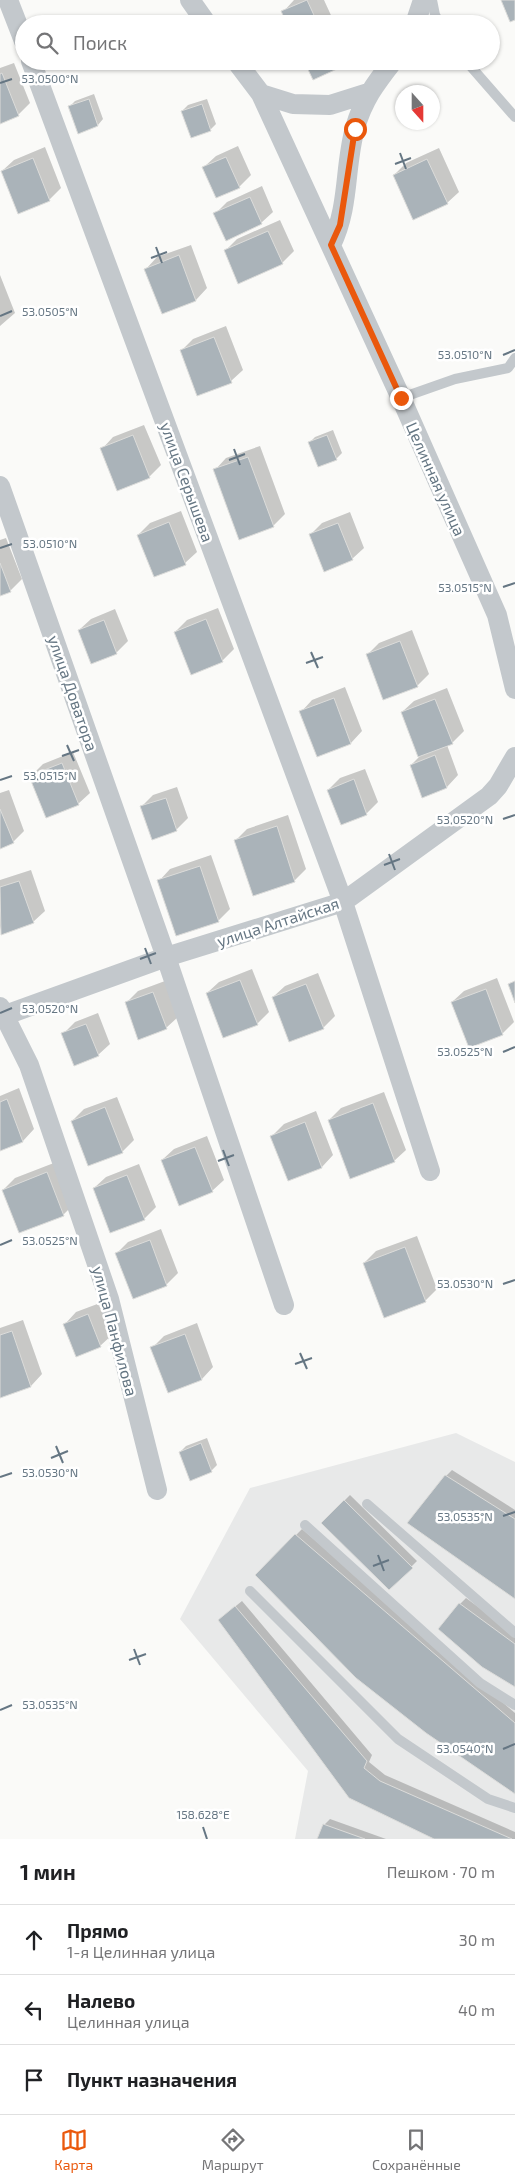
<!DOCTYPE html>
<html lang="ru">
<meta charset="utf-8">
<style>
:root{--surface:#fff;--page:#f2f2f2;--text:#202124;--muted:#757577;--line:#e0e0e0;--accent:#ea580c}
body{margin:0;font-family:"Exo 2",sans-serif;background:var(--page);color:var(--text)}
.compass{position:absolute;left:395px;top:85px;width:45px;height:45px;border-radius:50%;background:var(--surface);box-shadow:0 1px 4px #0004;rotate:159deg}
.stop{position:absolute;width:15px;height:15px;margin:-11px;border:4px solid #ea580c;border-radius:50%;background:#fff}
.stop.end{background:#ea580c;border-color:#fff;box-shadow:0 1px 5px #0008}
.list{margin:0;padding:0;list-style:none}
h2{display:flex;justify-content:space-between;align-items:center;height:65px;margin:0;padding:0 20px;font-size:21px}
h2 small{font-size:16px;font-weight:400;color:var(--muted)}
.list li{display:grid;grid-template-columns:32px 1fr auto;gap:15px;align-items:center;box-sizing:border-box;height:70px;padding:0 20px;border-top:1px solid var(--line)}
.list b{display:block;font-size:19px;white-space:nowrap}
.list p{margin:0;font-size:16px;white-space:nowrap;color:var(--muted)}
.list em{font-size:16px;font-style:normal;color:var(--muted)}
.icon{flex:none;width:28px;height:28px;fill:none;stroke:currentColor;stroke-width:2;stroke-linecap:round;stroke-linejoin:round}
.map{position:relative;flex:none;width:515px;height:1839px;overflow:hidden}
.search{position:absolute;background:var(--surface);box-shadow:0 1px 4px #0004;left:15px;right:15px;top:15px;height:55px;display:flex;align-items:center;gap:12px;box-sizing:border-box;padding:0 18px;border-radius:28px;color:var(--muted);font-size:19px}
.sheet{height:275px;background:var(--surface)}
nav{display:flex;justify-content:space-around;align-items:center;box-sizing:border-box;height:70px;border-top:1px solid var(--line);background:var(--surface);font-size:14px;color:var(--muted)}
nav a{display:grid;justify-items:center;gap:2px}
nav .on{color:var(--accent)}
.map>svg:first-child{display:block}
.built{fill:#e8e9e9}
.shadow{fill:#0003}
.building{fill:#aab3b9;stroke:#dcdcda}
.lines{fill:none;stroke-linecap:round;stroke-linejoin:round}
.service{stroke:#c3c8cc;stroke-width:10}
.minor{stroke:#c3c8cc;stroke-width:20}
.route{stroke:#ea580c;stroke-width:6}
.ticks{fill:none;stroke:#657683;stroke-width:2}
.labels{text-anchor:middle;stroke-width:5;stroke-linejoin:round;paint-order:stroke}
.street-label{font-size:16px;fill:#657683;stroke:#fff}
.ticks-label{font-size:12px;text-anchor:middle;fill:#657683;stroke:#fff;stroke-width:5;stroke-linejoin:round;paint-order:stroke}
</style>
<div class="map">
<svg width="515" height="1839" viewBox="0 0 515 1839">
<rect width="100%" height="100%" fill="#fafaf8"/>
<path class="built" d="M 456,1433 L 515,1462 L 515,1839 L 295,1839 L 308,1771 L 180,1619 L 250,1488 Z"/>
<path class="shadow" d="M 294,0 L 324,0 L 335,24 L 288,24 L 283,12 Z
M 306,61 L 344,61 L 338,67 Z
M 14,63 L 30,103 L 18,115 L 0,122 L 0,68 Z
M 94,94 L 103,119 L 98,125 L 69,107 L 75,101 Z
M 207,99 L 216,124 L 210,130 L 182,111 L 188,105 Z
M 238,146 L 251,175 L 239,187 L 204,167 L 216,156 Z
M 45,147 L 61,188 L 49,200 L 2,171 L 14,160 Z
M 439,148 L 459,192 L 447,203 L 394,175 L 406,163 Z
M 262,186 L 273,212 L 261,223 L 215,214 L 227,202 Z
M 280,220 L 294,251 L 282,263 L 225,251 L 237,239 Z
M 191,245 L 207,288 L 196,300 L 163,313 L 146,269 L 157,257 Z
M 0,275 L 15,313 L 0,326 Z
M 226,326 L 243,370 L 231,381 L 181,351 L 193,339 Z
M 144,425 L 161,465 L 149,477 L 102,449 L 113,437 Z
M 333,430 L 342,453 L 336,459 L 309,443 L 315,437 Z
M 260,446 L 285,514 L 273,526 L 215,470 L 226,458 Z
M 181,511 L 197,552 L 185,563 L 138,535 L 150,523 Z
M 350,512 L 364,548 L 352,559 L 311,534 L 322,523 Z
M 6,538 L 22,579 L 11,590 L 0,595 L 0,540 Z
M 218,608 L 234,649 L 222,661 L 175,632 L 187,620 Z
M 115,609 L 128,641 L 116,653 L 79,630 L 91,619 Z
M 412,630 L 429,674 L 417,686 L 367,655 L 379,643 Z
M 345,687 L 362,731 L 351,743 L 301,712 L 312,700 Z
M 447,688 L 464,731 L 452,743 L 447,745 L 458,775 L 447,787 L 423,796 L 411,765 L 419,757 L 402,712 L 414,701 Z
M 73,752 L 90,793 L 78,804 L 31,776 L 43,764 Z
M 365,769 L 378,802 L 366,814 L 341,823 L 328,790 L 340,778 Z
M 177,787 L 188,818 L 176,830 L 142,806 L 153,795 Z
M 9,790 L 24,831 L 13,842 L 0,847 L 0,793 Z
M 288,815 L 306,869 L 295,880 L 254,894 L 236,840 L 247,829 Z
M 211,855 L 230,909 L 218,921 L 159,881 L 170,869 Z
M 31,870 L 45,911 L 33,922 L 2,933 L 0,926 L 0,880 Z
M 252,969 L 269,1012 L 257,1024 L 207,993 L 219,982 Z
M 318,973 L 335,1016 L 323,1028 L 273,997 L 285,986 Z
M 497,978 L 514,1022 L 502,1034 L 469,1046 L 452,1002 L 464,991 Z
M 165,981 L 178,1017 L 166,1028 L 126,1003 L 138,991 Z
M 98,1013 L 110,1044 L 98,1055 L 63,1034 L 75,1022 Z
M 19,1088 L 34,1129 L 23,1141 L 0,1150 L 0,1096 Z
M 384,1092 L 406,1150 L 394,1161 L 329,1120 L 341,1108 Z
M 117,1097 L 134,1140 L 122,1152 L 72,1121 L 84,1109 Z
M 316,1111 L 333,1155 L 322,1167 L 272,1136 L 284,1124 Z
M 207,1136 L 224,1180 L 212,1191 L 162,1160 L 174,1149 Z
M 59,1161 L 75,1203 L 63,1215 L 3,1190 L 15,1178 Z
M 139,1164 L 156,1207 L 144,1219 L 94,1188 L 106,1177 Z
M 161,1229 L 178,1273 L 166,1285 L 116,1254 L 128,1242 Z
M 417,1236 L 437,1289 L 425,1301 L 364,1263 L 376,1251 Z
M 100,1303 L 112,1335 L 100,1346 L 65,1324 L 76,1312 Z
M 23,1320 L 42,1374 L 31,1386 L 0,1396 L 0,1328 Z
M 197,1323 L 213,1367 L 202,1379 L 169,1392 L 152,1348 L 164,1336 Z
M 207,1438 L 217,1465 L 211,1471 L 180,1452 L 186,1446 Z
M 452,1470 L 515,1510 L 515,1597 L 446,1476 Z
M 350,1495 L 417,1561 L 389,1589 L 323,1522 Z
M 302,1529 L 515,1713 L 515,1793 L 257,1575 Z
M 466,1598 L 515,1634 L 515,1685 L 460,1604 Z
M 242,1601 L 372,1755 L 369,1762 L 385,1775 L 515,1832 L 515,1839 L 437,1839 L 349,1797 L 226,1614 Z
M 330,1819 L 386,1839 L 319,1839 L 324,1825 Z"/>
<path class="building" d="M 307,0 L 318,24 L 287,24 L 281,11 Z
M 501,0 L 515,0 L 515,20 L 510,22 Z
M 304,61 L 336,61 L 339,68 L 313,80 Z
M 2,73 L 19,116 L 0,124 L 0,74 Z
M 89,99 L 98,126 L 78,134 L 68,106 Z
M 202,104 L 211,131 L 191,138 L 181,111 Z
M 226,157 L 240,188 L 216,198 L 202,167 Z
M 33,158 L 50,201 L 18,214 L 1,171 Z
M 427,159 L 448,204 L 413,220 L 393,175 Z
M 250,197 L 262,224 L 226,241 L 213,213 Z
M 268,231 L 283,264 L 238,284 L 224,250 Z
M 179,255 L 196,301 L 162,314 L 144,269 Z
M 214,337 L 232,383 L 197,396 L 180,350 Z
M 133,435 L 150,478 L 117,491 L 100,448 Z
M 327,435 L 337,460 L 318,467 L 308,442 Z
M 248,457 L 274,527 L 239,540 L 213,469 Z
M 169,522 L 186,565 L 154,577 L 137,535 Z
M 338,523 L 353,560 L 324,572 L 309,534 Z
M 0,563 L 11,592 L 0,596 Z
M 206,619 L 223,662 L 191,675 L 174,632 Z
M 104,620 L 117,654 L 91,664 L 78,630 Z
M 400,641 L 418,687 L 383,700 L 366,654 Z
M 334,698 L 351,744 L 317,757 L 299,711 Z
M 435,699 L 453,744 L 418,757 L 401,712 Z
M 435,755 L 447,788 L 422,798 L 410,765 Z
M 62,763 L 79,805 L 46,818 L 29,776 Z
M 354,779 L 367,815 L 341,825 L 327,790 Z
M 166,798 L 177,831 L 152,840 L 140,806 Z
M 0,809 L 14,843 L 0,849 Z
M 277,826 L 295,882 L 253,896 L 234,840 Z
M 200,866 L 219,922 L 176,936 L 157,880 Z
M 19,881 L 34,923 L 1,935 L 0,887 Z
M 240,980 L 258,1025 L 223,1038 L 206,993 Z
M 515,981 L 515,1003 L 508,984 Z
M 306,984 L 324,1029 L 289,1042 L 272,997 Z
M 486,989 L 503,1035 L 469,1048 L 451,1002 Z
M 153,992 L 167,1029 L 138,1040 L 125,1002 Z
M 86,1024 L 99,1056 L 74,1066 L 61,1033 Z
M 7,1099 L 23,1142 L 0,1151 L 0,1102 Z
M 373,1103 L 395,1162 L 350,1179 L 328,1120 Z
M 105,1107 L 123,1153 L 88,1166 L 71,1121 Z
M 305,1122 L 322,1168 L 288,1181 L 270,1136 Z
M 195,1147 L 213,1192 L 179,1206 L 161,1160 Z
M 47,1172 L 64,1216 L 19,1233 L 2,1190 Z
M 127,1175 L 145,1220 L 110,1233 L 93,1188 Z
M 150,1240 L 167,1286 L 133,1299 L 115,1253 Z
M 405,1247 L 426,1302 L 384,1318 L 363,1263 Z
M 88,1314 L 101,1347 L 76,1357 L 63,1324 Z
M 12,1331 L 31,1387 L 0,1398 L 0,1335 Z
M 185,1334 L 202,1380 L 168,1393 L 150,1347 Z
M 201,1443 L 212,1472 L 190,1481 L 179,1452 Z
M 445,1475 L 515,1519 L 515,1599 L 407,1523 Z
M 344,1500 L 413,1568 L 389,1590 L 321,1523 Z
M 295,1534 L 515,1723 L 515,1794 L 426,1733 L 356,1678 L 255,1575 Z
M 459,1603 L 515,1644 L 515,1687 L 482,1667 L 438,1629 Z
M 235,1606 L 367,1761 L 364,1768 L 380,1781 L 512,1839 L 434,1839 L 349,1798 L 218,1620 Z
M 323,1824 L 365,1839 L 317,1839 Z"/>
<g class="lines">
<path class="service" d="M 432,0 L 435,15 L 440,24
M 466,61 L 515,117
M 401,398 L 455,379 L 508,368 L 515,358
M 367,1504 L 515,1633
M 305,1525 L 480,1683 L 515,1705
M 250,1591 L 398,1739 L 488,1799 L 515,1808"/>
<path class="minor" d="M 8,0 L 24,41
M 190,0 L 207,24
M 415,24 L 423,0
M 31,61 L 343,902 L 430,1171
M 236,61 L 261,94 L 401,398 L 497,615 L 515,689
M 261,94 L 293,104 L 330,105 L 368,93
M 331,245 C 350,206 344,168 355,128 C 363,100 375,84 393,61
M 0,486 L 166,957 L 284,1305
M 0,1007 L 29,1065 L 109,1299 L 157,1490
M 0,1017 L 166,957 L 343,902 L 489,796 L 498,786 L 515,757"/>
</g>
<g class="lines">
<path class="route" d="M 355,129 L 340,225 L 331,245 L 401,398"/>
</g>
<path class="ticks" d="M 0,83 L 12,79M 400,153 L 406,169M 395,164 L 411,158M 156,247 L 162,263M 151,258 L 167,252M 0,316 L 12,311M 503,355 L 515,350M 234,449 L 240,465M 229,460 L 245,454M 0,548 L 12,544M 503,587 L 515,583M 311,652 L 318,668M 306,663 L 323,657M 67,745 L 74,761M 62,756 L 79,750M 0,780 L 12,776M 503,819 L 515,815M 389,854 L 395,870M 384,865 L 400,859M 145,948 L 151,964M 140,959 L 156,953M 0,1013 L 12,1008M 503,1052 L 515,1047M 223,1150 L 229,1166M 218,1161 L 234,1155M 0,1245 L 12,1240M 503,1284 L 515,1280M 300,1353 L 307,1369M 295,1364 L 312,1358M 56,1446 L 63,1463M 51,1458 L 68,1451M 0,1477 L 12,1473M 503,1516 L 515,1512M 378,1555 L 384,1571M 373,1566 L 389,1560M 134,1649 L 140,1665M 129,1660 L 146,1654M 0,1710 L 12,1705M 503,1749 L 515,1744M 203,1827 L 207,1839"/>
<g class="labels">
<g class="street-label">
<text transform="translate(436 479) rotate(66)" y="6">Целинная улица</text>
<text transform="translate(187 482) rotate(70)" y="6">улица Серышева</text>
<text transform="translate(73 693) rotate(71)" y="6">улица Доватора</text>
<text transform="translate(278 922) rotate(-18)" y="6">улица Алтайская</text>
<text transform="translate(115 1331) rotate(75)" y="6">улица Панфилова</text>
</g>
</g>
<g class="ticks-label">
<text x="50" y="83">53.0500°N</text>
<text x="50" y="316">53.0505°N</text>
<text x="465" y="359">53.0510°N</text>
<text x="50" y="548">53.0510°N</text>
<text x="465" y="592">53.0515°N</text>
<text x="50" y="780">53.0515°N</text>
<text x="465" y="824">53.0520°N</text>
<text x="50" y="1013">53.0520°N</text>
<text x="465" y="1056">53.0525°N</text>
<text x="50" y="1245">53.0525°N</text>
<text x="465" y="1288">53.0530°N</text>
<text x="50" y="1477">53.0530°N</text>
<text x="465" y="1521">53.0535°N</text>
<text x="50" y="1709">53.0535°N</text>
<text x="465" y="1753">53.0540°N</text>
<text x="203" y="1819">158.628°E</text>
</g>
</svg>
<svg class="compass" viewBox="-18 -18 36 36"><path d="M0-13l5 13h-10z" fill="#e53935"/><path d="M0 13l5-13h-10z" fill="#757577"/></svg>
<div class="stop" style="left:355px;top:129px"></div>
<div class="stop end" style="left:401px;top:398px"></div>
<div class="search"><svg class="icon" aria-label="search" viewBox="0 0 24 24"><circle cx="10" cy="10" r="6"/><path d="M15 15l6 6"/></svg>Поиск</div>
</div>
<section class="sheet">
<h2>1 мин<small>Пешком · 70 m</small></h2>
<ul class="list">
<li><svg class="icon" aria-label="ahead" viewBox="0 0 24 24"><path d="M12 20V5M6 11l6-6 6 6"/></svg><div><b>Прямо</b><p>1-я Целинная улица</p></div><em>30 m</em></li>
<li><svg class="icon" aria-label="left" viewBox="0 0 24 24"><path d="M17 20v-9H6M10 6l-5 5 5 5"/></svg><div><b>Налево</b><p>Целинная улица</p></div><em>40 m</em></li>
<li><svg class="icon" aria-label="arrive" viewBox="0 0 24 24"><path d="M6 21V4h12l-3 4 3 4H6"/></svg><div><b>Пункт назначения</b></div></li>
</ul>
</section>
<nav>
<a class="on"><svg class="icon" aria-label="map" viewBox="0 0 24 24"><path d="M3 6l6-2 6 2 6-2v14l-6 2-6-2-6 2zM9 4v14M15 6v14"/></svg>Карта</a>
<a><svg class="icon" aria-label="directions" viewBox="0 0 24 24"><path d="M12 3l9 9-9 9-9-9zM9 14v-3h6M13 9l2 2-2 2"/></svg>Маршрут</a>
<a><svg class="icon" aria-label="saved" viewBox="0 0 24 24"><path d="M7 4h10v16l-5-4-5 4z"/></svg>Сохранённые</a>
</nav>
